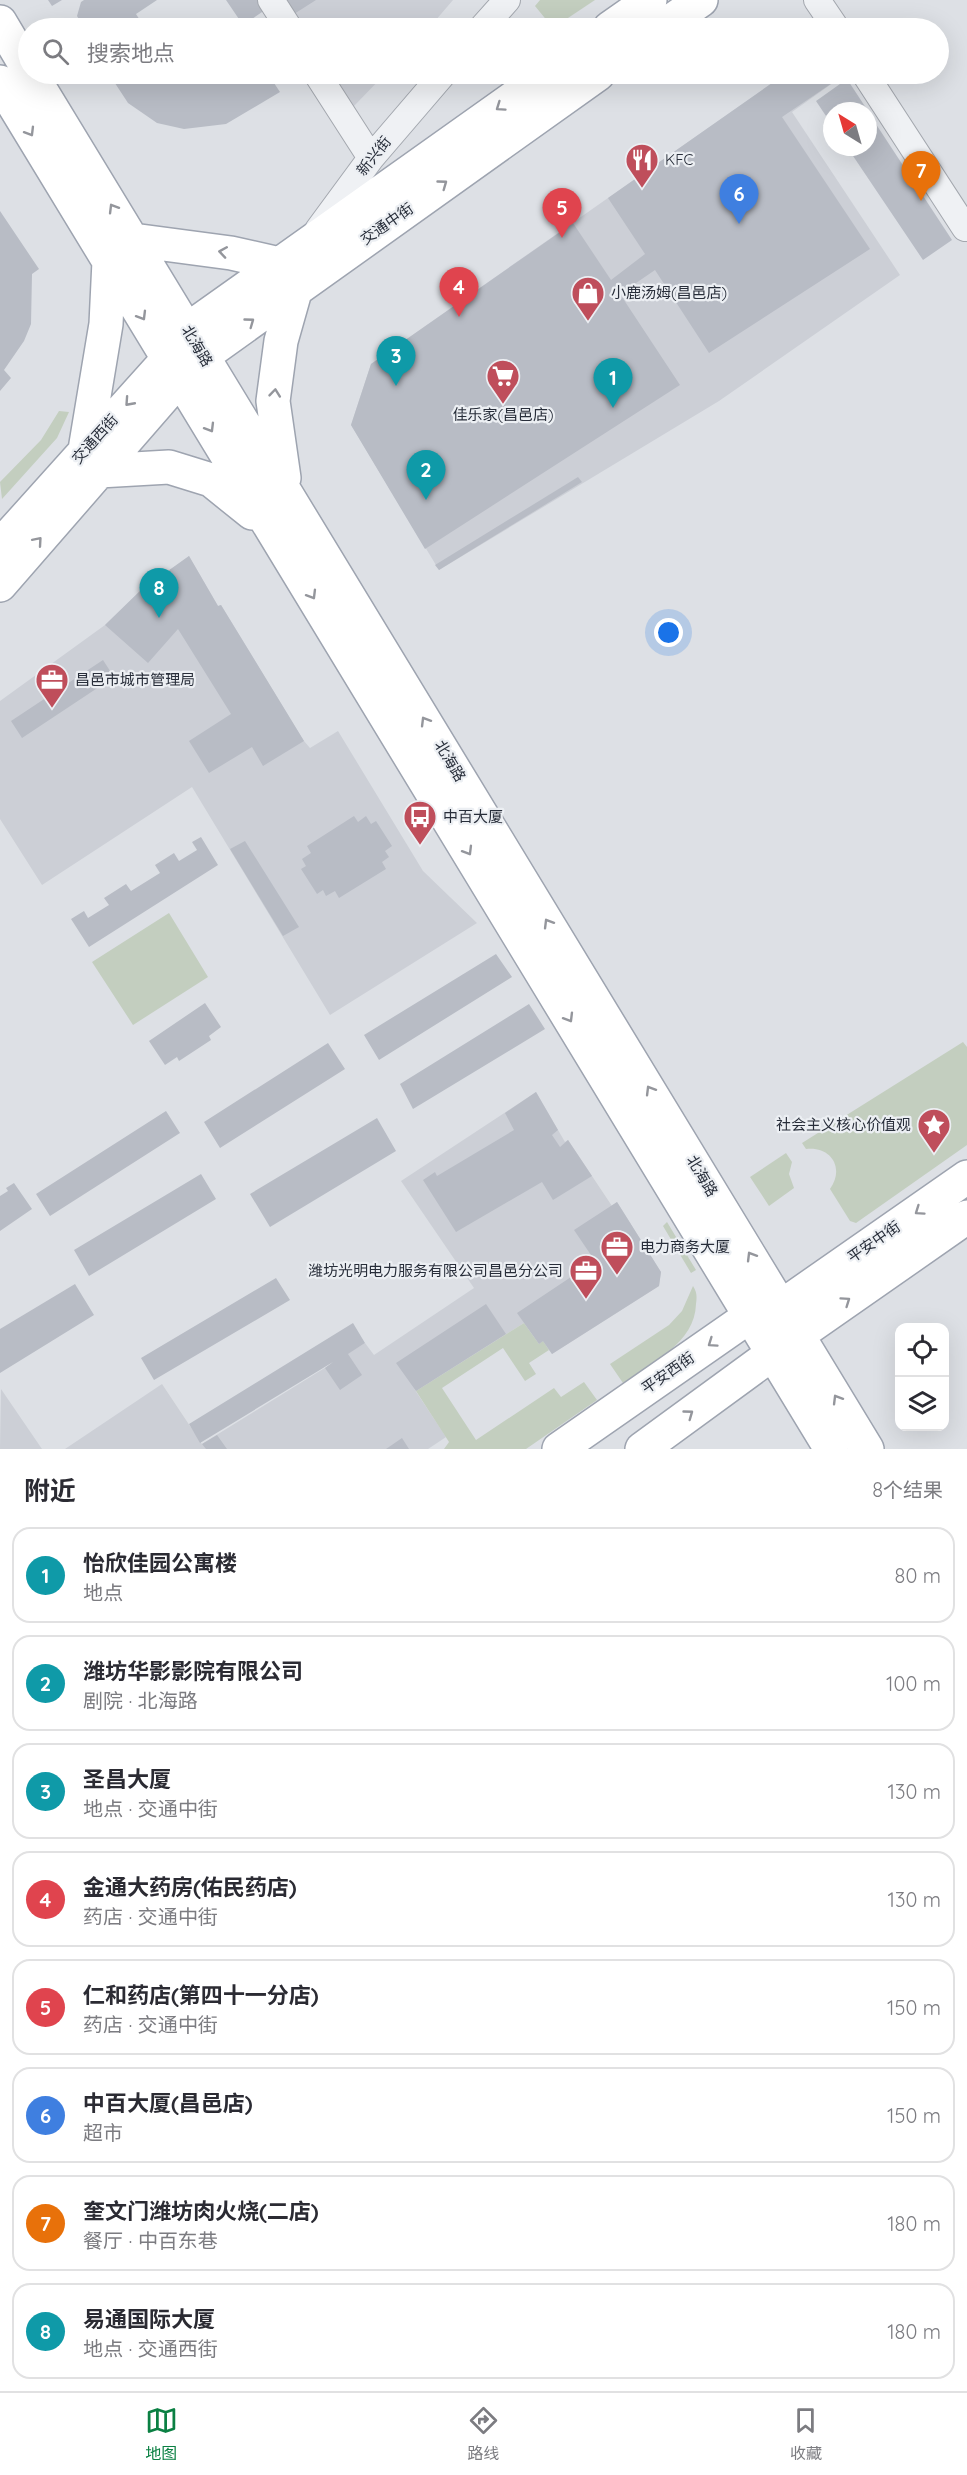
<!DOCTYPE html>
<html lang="zh">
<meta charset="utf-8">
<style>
:root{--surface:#fff;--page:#f7f7f7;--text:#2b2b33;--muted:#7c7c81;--line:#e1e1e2;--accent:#0b8043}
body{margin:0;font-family:Quicksand,"Noto Sans SC",sans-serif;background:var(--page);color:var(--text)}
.controls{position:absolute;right:18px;bottom:18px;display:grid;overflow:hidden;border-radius:12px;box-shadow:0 6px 24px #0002}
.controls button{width:54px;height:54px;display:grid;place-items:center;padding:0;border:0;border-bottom:2px solid var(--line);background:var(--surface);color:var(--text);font:30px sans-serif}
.compass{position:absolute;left:823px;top:102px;width:54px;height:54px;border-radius:50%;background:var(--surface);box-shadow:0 6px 24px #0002;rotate:323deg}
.you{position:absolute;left:669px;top:633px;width:21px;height:21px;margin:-15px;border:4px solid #fff;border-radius:50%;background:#1a73e8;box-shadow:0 0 0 9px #1a73e833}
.badge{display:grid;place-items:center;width:39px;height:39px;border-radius:50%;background:var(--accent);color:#fff;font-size:20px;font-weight:700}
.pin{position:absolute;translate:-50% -50px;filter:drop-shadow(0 2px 3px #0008)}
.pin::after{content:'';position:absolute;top:32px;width:21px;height:18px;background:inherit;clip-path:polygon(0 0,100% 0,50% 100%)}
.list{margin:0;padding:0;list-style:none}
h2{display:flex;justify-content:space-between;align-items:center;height:78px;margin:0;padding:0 24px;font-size:26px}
h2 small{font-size:20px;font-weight:400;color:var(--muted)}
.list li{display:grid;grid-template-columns:39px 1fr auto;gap:18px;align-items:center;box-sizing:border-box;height:96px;margin:0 12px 12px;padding:0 12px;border:2px solid var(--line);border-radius:18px}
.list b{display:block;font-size:22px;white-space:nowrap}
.list p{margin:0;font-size:20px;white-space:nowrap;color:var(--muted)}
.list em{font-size:20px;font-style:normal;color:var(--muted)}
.icon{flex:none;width:33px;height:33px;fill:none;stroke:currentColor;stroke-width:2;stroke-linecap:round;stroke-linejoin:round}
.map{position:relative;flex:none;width:967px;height:1449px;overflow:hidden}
.search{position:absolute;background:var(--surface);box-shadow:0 6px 24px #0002;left:18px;right:18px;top:18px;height:66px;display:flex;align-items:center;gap:15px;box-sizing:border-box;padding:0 21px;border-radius:33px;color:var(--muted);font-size:22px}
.sheet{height:942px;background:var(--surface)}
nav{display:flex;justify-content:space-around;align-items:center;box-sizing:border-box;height:84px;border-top:2px solid var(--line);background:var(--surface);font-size:16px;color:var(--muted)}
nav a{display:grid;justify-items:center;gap:3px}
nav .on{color:var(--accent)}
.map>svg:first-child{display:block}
.built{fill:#cccfd6}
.green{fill:#c3cebf}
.building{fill:#b8bcc5}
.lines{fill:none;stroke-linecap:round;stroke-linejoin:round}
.minor-casing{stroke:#a3a7ae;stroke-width:28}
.major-casing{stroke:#9ea4b0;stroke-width:36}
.minor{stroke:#eff1f4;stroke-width:26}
.major{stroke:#fff;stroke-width:33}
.oneway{stroke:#94969c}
.labels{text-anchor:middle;stroke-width:4.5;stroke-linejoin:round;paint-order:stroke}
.street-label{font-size:15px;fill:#282e3a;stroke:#eceff3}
.poi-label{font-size:15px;fill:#282e3a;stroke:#eceff3;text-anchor:start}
</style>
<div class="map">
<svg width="967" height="1449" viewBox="0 0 967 1449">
<rect width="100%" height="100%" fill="#dde0e5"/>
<path class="built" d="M 258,0 L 453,0 L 429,28 L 276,28 Z
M 305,74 L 385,74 L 354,106 L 335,121 Z
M 785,74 L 843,74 L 844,75 L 792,112 L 900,275 L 719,401 L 439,570 L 351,425 L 371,364 Z
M 189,556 L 218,606 L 221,605 L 304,741 L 310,748 L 338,731 L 423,871 L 477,923 L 330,1015 L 192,787 L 42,885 L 0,819 L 0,701 L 105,625 L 140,591 Z
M 536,1092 L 565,1142 L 568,1140 L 612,1206 L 617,1202 L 661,1272 L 659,1286 L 552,1354 L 543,1342 L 539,1344 L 524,1323 L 416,1391 L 413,1387 L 446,1437 L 428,1449 L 65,1449 L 162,1384 L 202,1444 L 365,1343 L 374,1355 L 474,1288 L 401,1181 Z
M 1,1389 L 42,1449 L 0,1449 Z"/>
<path class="green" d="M 540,0 L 595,0 L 553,28 L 535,6 Z
M 59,411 L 69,412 L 57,438 L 2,499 L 0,482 L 41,440 Z
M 169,913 L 208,977 L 133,1025 L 92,962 Z
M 963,1042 L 967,1047 L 967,1145 L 856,1223 L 850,1221 L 830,1189 C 845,1168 831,1146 806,1149 L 802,1143 Z
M 786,1153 L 792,1162 L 789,1174 L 794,1188 L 769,1206 L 750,1177 Z
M 667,1222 L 696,1270 L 691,1273 L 663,1226 Z
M 693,1286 C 697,1292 697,1297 696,1304 C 695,1343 652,1363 623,1383 L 610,1364 L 669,1325 L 682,1311 Z
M 524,1323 L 539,1344 L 543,1341 L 549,1350 L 529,1363 L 536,1374 L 525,1381 L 503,1348 L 442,1388 L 476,1440 L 554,1388 L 561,1397 L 584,1382 L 597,1400 L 526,1449 L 444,1449 L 449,1442 L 416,1391 Z"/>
<path class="building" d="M 48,0 L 62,0 L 52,6 Z
M 84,0 L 157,0 L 136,14 L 145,28 L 84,28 L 77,16 L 81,2 Z
M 226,0 L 258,0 L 265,10 L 243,25 Z
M 286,0 L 316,0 L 294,14 Z
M 109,74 L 268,74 L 280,92 L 226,124 L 184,129 L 157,123 L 128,103 Z
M 785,74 L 843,74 L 844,75 L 782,117 L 870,249 L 709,353 L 655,270 L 620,294 L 680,385 L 425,549 L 351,425 L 371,364 L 573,223 L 611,280 L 645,254 L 608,198 Z
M 847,79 L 868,111 L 832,111 L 832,125 L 816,101 Z
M 868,112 L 952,240 L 923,260 L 847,147 L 868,147 Z
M 0,211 L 39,269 L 32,274 L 31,324 L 24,341 L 4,370 L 11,378 L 0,391 Z
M 578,477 L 582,482 L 439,570 L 435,565 Z
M 189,556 L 218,606 L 221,605 L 304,741 L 263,766 L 252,747 L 209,773 L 189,741 L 231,714 L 178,629 L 148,663 L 105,625 L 140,591 Z
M 103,660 L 114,677 L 22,738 L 11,721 Z
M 354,816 L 358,822 L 366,816 L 371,824 L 376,821 L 392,846 L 385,851 L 389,857 L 382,862 L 386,869 L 339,898 L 335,891 L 326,896 L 323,890 L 317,894 L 301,869 L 306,866 L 302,859 L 311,853 L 307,846 Z
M 201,837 L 218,865 L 89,947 L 71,919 L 84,911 L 88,918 L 109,905 L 104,898 L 126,884 L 131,891 L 160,873 L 155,865 L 174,853 L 179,861 L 197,850 L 192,842 Z
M 245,841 L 299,927 L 283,936 L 230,849 Z
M 496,954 L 512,977 L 379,1060 L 364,1035 Z
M 205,1003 L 221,1027 L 209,1036 L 211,1040 L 179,1061 L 177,1057 L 165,1065 L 149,1041 Z
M 529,1004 L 545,1029 L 413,1109 L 400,1084 Z
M 328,1043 L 345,1069 L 220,1148 L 204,1122 Z
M 536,1092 L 558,1130 L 552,1135 L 560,1147 L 568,1140 L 592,1176 L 553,1200 L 542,1182 L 456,1232 L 423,1180 L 435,1172 L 437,1176 L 514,1130 L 505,1113 Z
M 166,1111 L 180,1133 L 50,1216 L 36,1194 Z
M 377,1118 L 396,1151 L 270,1227 L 250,1194 Z
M 201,1174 L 216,1199 L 89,1276 L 74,1250 Z
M 14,1183 L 32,1209 L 0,1231 L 0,1196 L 8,1191 L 6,1188 Z
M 617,1202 L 661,1272 L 659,1286 L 552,1354 L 543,1341 L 539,1344 L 517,1313 L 595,1261 L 574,1230 Z
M 276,1278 L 290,1300 L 154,1380 L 141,1358 Z
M 75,1284 L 94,1315 L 0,1373 L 0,1329 Z
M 486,1304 L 506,1334 L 416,1391 L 396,1363 Z
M 353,1323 L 365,1343 L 348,1354 L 362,1375 L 340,1390 L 325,1368 L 333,1362 L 200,1443 L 189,1424 Z
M 217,1435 L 227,1449 L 206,1449 L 202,1444 Z
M 402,1438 L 409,1449 L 386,1449 Z"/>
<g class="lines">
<g class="minor-casing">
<path id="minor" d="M 271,0 L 289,28
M 817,0 L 836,28
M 482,28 L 507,0
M 317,74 L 371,158
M 865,74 L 965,228
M 318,230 L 371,158 L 443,74"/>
</g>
<g class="major-casing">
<path id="major" d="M 0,22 L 28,69
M 610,28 L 650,0
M 661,28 L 701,0
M 31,74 L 867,1449
M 0,82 L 831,1449
M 133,240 L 231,253 L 280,264
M 85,450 L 106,324 L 109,261
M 99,471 L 169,467 L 211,480 L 252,513
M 284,478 L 273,401 L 281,341 L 296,288
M 0,546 L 168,359 L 187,330 L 547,74
M 0,585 L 180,378 L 203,356 L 598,74
M 559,1449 L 750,1316 L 782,1306 L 967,1177
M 642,1449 L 798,1335 L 967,1217"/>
</g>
<use href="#minor" class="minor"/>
<use href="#major" class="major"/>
</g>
<defs><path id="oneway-chevron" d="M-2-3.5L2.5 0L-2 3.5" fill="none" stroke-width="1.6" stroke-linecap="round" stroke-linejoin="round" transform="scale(1.5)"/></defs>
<g class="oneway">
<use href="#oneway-chevron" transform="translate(500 107) rotate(145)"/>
<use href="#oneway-chevron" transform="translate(30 132) rotate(59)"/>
<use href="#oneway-chevron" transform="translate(443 184) rotate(-36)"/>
<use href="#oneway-chevron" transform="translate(113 208) rotate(-121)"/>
<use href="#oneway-chevron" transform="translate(223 252) rotate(-171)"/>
<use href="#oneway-chevron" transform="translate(142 316) rotate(59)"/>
<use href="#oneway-chevron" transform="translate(250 322) rotate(-36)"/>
<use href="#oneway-chevron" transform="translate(275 393) rotate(-84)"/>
<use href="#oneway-chevron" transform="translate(129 402) rotate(132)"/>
<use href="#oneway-chevron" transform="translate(210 428) rotate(59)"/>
<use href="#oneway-chevron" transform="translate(38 541) rotate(-49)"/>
<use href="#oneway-chevron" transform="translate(312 595) rotate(59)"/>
<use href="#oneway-chevron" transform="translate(425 721) rotate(-121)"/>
<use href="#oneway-chevron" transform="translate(468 851) rotate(59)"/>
<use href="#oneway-chevron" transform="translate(548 923) rotate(-121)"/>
<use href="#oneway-chevron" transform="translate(569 1018) rotate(59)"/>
<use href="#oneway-chevron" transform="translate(650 1090) rotate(-121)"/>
<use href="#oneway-chevron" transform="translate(919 1211) rotate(145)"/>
<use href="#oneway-chevron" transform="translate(751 1256) rotate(-121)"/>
<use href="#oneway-chevron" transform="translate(846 1301) rotate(-35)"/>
<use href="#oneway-chevron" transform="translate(712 1343) rotate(145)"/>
<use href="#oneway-chevron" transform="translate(837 1399) rotate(-121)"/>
<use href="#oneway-chevron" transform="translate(689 1414) rotate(-36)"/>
</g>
<defs>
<g id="restaurant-pin" transform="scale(1.725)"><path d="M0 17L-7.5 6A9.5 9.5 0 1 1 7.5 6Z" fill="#bf4e5b" stroke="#eceff3"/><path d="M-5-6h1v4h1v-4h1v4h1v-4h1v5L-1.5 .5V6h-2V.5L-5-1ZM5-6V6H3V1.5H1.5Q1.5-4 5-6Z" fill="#fff"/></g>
<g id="shop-pin" transform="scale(1.725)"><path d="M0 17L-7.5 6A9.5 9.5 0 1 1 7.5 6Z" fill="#bf4e5b" stroke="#eceff3"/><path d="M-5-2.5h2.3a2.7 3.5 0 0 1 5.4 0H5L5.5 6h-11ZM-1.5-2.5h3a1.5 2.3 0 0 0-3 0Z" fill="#fff"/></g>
<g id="supermarket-pin" transform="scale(1.725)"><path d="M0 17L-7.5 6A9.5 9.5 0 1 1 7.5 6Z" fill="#bf4e5b" stroke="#eceff3"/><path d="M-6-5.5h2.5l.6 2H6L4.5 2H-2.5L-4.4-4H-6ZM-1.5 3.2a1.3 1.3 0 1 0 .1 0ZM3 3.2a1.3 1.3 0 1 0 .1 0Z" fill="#fff"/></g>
<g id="office-pin" transform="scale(1.725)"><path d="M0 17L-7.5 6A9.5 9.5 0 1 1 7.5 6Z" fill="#bf4e5b" stroke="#eceff3"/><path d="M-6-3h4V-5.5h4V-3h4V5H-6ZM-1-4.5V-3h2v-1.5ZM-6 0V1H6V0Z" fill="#fff"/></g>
<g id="bus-pin" transform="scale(1.725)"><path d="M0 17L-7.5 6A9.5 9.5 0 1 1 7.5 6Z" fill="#bf4e5b" stroke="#eceff3"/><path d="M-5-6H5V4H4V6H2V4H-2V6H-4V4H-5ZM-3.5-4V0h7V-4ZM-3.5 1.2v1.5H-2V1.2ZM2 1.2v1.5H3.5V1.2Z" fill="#fff"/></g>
<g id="sight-pin" transform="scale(1.725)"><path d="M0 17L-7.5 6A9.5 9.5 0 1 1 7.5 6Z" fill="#bf4e5b" stroke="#eceff3"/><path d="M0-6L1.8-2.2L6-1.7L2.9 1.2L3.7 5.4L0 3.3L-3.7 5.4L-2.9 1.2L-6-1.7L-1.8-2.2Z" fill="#fff"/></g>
</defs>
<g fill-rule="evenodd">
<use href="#restaurant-pin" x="642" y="160"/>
<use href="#shop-pin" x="588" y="293"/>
<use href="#supermarket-pin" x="503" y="376"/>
<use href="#office-pin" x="52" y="680"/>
<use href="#bus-pin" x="420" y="817"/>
<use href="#sight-pin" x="934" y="1125"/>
<use href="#office-pin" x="617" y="1247"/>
<use href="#office-pin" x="586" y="1271"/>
</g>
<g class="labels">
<g class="street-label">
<text transform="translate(374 156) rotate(-52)" y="5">新兴街</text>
<text transform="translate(387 224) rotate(-35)" y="5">交通中街</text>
<text transform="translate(197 346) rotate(59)" y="5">北海路</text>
<text transform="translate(95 439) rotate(-48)" y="5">交通西街</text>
<text transform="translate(450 761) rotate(59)" y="5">北海路</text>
<text transform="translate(702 1176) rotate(59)" y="5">北海路</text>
<text transform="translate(874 1242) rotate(-35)" y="5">平安中街</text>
<text transform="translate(668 1373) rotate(-35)" y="5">平安西街</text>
</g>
<g class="poi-label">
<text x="665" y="165">KFC</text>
<text x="611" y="298">小鹿汤姆(昌邑店)</text>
<text x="503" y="420" text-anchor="middle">佳乐家(昌邑店)</text>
<text x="75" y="685">昌邑市城市管理局</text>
<text x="443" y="822">中百大厦</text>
<text x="911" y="1130" text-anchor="end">社会主义核心价值观</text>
<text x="640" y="1252">电力商务大厦</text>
<text x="563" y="1276" text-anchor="end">潍坊光明电力服务有限公司昌邑分公司</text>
</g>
</g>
</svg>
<div class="controls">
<button><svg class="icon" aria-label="locate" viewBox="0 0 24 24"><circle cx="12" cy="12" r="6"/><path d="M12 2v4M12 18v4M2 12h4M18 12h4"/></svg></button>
<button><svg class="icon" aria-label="layers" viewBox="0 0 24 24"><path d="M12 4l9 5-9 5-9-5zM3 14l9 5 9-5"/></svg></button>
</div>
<svg class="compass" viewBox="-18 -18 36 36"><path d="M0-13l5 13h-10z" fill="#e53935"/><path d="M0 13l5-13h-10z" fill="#7c7c81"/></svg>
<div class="you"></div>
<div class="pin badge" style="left:613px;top:408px;background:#0f9aa8">1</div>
<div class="pin badge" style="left:426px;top:500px;background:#0f9aa8">2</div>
<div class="pin badge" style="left:396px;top:386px;background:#0f9aa8">3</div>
<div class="pin badge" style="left:459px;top:317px;background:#e0444e">4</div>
<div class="pin badge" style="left:562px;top:238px;background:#e0444e">5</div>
<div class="pin badge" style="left:739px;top:224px;background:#3f7fe0">6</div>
<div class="pin badge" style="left:921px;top:201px;background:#e8710a">7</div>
<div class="pin badge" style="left:159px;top:618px;background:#0f9aa8">8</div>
<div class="search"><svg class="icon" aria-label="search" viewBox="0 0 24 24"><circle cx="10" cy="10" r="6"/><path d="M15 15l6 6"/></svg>搜索地点</div>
</div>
<section class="sheet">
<h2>附近<small>8个结果</small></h2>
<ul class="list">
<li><span class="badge" style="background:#0f9aa8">1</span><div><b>怡欣佳园公寓楼</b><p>地点</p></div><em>80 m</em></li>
<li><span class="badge" style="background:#0f9aa8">2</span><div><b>潍坊华影影院有限公司</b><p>剧院 · 北海路</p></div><em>100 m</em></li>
<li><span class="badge" style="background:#0f9aa8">3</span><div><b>圣昌大厦</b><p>地点 · 交通中街</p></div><em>130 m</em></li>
<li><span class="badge" style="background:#e0444e">4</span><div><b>金通大药房(佑民药店)</b><p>药店 · 交通中街</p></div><em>130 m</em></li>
<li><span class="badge" style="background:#e0444e">5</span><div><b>仁和药店(第四十一分店)</b><p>药店 · 交通中街</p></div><em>150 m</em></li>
<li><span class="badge" style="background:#3f7fe0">6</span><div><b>中百大厦(昌邑店)</b><p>超市</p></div><em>150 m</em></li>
<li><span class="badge" style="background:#e8710a">7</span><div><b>奎文门潍坊肉火烧(二店)</b><p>餐厅 · 中百东巷</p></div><em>180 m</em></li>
<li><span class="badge" style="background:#0f9aa8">8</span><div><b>易通国际大厦</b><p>地点 · 交通西街</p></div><em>180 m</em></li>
</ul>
</section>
<nav>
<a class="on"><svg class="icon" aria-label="map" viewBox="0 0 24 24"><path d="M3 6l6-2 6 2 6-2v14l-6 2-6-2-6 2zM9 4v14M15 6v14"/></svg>地图</a>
<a><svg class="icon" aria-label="directions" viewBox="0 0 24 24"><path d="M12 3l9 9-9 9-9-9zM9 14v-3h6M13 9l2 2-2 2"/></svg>路线</a>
<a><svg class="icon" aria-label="saved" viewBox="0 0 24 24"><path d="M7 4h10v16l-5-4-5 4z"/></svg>收藏</a>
</nav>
